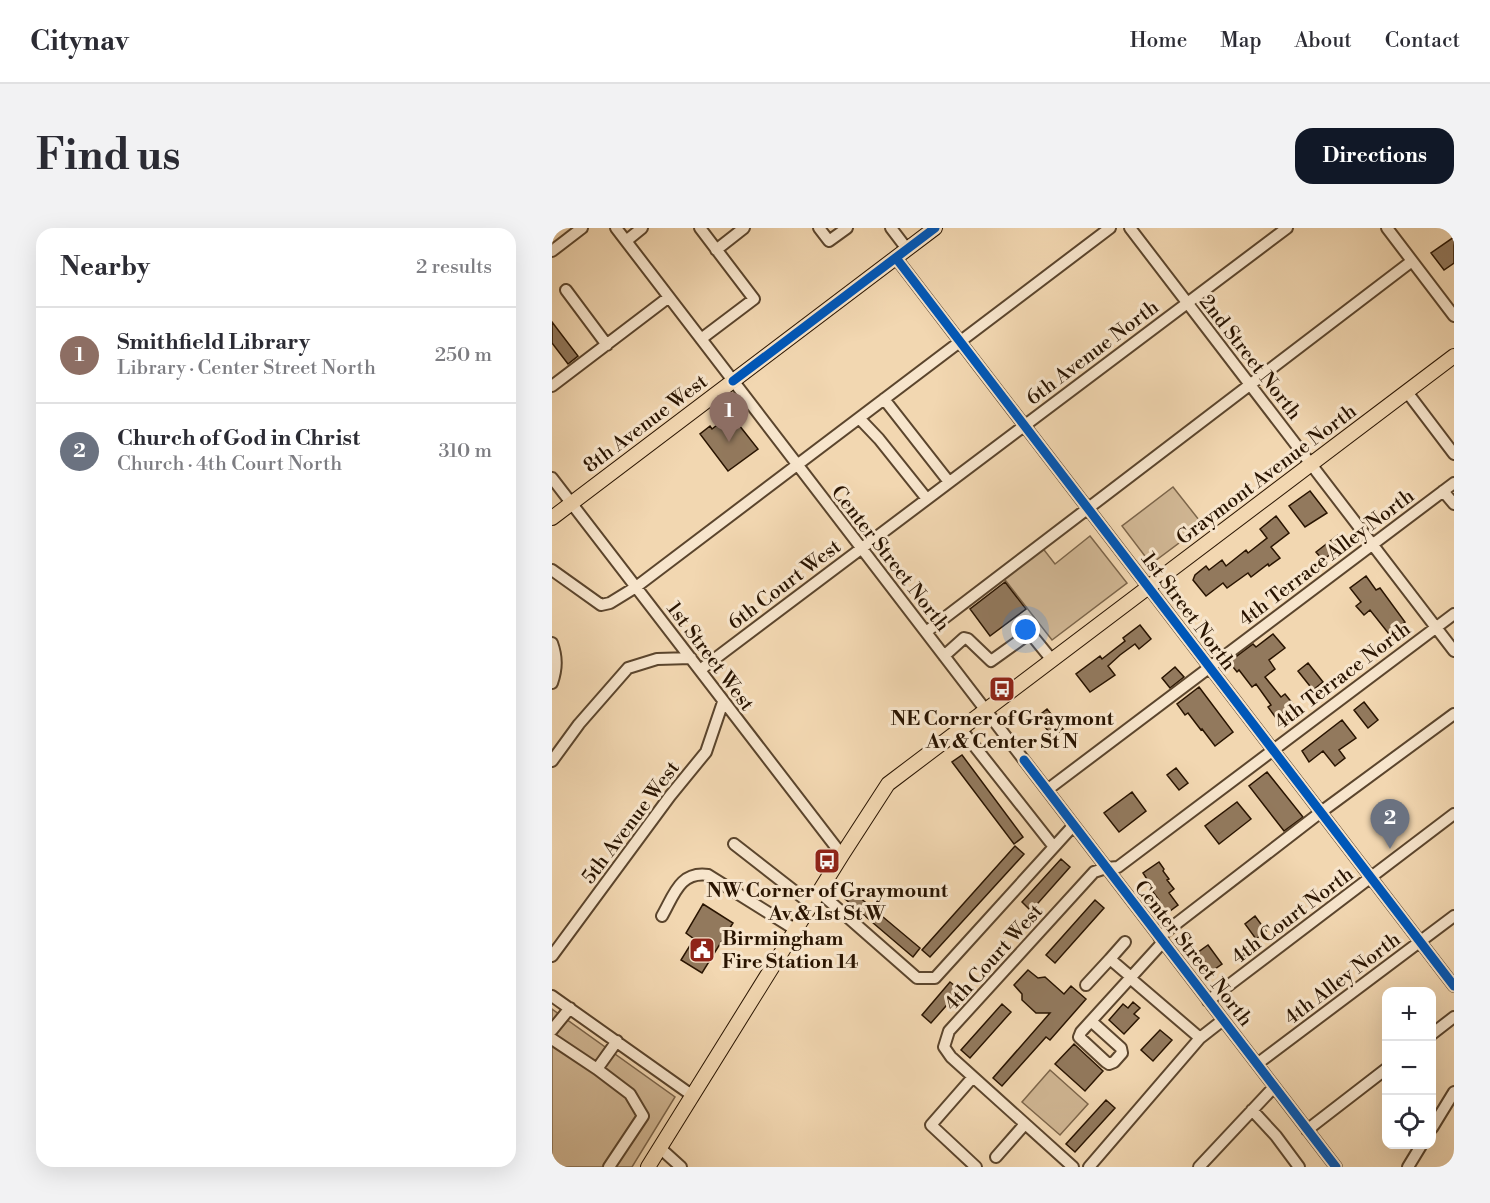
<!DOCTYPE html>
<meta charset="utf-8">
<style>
:root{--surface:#fff;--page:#f2f2f3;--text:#2b2b33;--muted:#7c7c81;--line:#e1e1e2;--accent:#111827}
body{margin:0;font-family:"Libre Bodoni",serif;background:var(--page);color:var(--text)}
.controls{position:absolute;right:18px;bottom:18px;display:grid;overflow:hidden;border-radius:12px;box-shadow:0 6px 24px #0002}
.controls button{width:54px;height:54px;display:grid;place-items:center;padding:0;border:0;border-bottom:2px solid var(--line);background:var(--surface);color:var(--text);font:30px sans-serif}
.you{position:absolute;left:474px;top:402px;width:21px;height:21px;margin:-15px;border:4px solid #fff;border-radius:50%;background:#1a73e8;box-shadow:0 0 0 9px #1a73e833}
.badge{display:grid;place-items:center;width:39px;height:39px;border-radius:50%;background:var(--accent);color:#fff;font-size:20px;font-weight:700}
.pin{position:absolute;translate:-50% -50px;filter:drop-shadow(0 2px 3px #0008)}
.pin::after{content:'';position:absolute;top:32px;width:21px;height:18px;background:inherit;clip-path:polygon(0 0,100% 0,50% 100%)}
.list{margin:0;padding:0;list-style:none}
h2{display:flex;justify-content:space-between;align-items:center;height:78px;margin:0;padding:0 24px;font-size:26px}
h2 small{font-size:20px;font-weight:400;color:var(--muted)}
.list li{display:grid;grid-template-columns:39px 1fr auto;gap:18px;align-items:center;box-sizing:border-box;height:96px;padding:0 24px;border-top:2px solid var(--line)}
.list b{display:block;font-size:22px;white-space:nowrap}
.list p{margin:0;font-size:20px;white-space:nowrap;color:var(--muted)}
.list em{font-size:20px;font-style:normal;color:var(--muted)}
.icon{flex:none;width:33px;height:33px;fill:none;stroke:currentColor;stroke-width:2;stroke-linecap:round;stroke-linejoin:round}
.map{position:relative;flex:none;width:902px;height:939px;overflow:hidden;border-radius:18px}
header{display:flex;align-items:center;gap:36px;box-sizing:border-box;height:84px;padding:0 30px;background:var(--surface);border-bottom:2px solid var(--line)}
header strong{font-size:28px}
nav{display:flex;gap:33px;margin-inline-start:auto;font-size:21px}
.intro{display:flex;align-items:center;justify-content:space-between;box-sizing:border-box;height:144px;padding:0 36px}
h1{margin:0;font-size:42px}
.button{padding:15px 27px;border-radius:18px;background:var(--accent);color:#fff;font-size:21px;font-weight:700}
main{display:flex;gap:36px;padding:0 36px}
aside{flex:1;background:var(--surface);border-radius:18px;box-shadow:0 6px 24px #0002}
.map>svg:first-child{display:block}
.green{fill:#d0b693;stroke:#7c654a;stroke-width:1.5}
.building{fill:#92795d;stroke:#291401;stroke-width:1.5}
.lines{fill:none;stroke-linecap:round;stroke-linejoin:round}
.minor-casing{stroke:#5b452d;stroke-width:14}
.major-casing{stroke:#291401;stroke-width:16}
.minor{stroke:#f7e5cc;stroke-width:10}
.major{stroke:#f2d7b1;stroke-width:14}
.cycleway-casing{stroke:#f7e5cc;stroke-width:13}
.cycleway{stroke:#0057b8;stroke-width:9}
.labels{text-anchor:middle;stroke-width:6;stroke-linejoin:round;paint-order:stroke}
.street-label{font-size:20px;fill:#291401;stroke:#f7e5cc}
.poi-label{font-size:20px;font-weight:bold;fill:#291401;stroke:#f7e5cc}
</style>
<header>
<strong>Citynav</strong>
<nav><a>Home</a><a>Map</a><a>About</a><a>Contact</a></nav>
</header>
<div class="intro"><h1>Find us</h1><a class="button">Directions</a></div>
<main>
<aside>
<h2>Nearby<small>2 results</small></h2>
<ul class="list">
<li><span class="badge" style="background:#8d6e63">1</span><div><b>Smithfield Library</b><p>Library · Center Street North</p></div><em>250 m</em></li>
<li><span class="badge" style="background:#6b7280">2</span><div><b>Church of God in Christ</b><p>Church · 4th Court North</p></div><em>310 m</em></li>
</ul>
</aside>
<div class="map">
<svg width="902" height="939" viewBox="0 0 902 939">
<rect width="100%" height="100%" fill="#f2d7b1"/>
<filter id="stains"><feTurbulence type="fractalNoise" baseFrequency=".00333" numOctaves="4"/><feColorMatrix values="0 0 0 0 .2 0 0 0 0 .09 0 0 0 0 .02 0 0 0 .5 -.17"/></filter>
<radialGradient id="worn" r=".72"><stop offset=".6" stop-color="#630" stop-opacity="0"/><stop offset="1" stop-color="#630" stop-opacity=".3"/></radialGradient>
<path class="green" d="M 621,259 L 651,297 L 599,336 L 570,298 Z
M 538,308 L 575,355 L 500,412 L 450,348 L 489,318 L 503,336 Z
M 0,781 L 123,869 L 80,939 L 0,939 Z
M 498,842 L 536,876 L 508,907 L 470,874 Z"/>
<path class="building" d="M 902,9 L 902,35 L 892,42 L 879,25 Z
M 0,94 L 26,128 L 16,136 L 0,115 Z
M 173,191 L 183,192 L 206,221 L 176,243 L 148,206 L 158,198 L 160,201 Z
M 758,263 L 775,285 L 753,299 L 737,278 Z
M 724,288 L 737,305 L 719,319 L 728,330 L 717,338 L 716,336 L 699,349 L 696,345 L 675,360 L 671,355 L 654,368 L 641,352 L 643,347 L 654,338 L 657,342 L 670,332 L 674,338 L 694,322 L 696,325 L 715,310 L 708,301 Z
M 786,307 L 793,315 L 771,332 L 764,324 Z
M 814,348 L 824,362 L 828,360 L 853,394 L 837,406 L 818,382 L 812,387 L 804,378 L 809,374 L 798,360 Z
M 453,354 L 474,381 L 438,408 L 418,381 Z
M 588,397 L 599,411 L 587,421 L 583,416 L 568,427 L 556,438 L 563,447 L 538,464 L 524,446 L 548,428 L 550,431 L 573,413 L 571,410 Z
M 721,406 L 733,420 L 717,432 L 723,441 L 713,449 L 729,469 L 733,466 L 741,476 L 724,490 L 716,479 L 719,477 L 704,456 L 700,459 L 687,442 L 685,444 L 677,434 L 701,416 L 704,419 Z
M 756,435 L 771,454 L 761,462 L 746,443 Z
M 623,439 L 632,449 L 618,460 L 610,450 Z
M 647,459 L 681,504 L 663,518 L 650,501 L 649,502 L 636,485 L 633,487 L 625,476 Z
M 812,474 L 826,492 L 816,500 L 802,482 Z
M 495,481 L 511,501 L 501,509 L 485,489 Z
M 790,492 L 804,510 L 787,522 L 793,530 L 783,538 L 771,523 L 757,534 L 750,523 Z
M 410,527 L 471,609 L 462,616 L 400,534 Z
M 624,540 L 636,555 L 627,562 L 615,547 Z
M 715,544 L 751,589 L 732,603 L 697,558 Z
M 580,564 L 594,583 L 567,604 L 552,585 Z
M 685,574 L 699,591 L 667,616 L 653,598 Z
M 463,618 L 472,626 L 378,729 L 370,722 Z
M 509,631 L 518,639 L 479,683 L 470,674 Z
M 607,634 L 612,641 L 611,643 L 617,651 L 615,652 L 622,661 L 617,665 L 626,677 L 614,686 L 604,673 L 607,672 L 601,664 L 602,662 L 591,645 Z
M 300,663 L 368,720 L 361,729 L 293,671 Z
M 543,672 L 552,680 L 503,735 L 494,727 Z
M 151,676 L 181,695 L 150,745 L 129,732 L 142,711 L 134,705 Z
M 703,688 L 714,703 L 704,711 L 693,696 Z
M 656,717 L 670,736 L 660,743 L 645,725 Z
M 476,742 L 486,750 L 493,749 L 512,766 L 519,758 L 534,771 L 498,812 L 494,809 L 450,858 L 441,850 L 498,785 L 484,785 L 470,772 L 470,766 L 462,757 Z
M 398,754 L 408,762 L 379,795 L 370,787 Z
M 581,774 L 588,780 L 582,786 L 587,790 L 572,806 L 557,792 L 571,776 L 576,780 Z
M 450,776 L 459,784 L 418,830 L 409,822 Z
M 608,802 L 620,812 L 601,833 L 589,822 Z
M 522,816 L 551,843 L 533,863 L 503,836 Z
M 554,872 L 563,880 L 523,924 L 514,916 Z"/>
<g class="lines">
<g class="minor-casing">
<path id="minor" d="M 64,0 L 784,939
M 148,0 L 202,71 L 149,111
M 267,0 L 277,13 L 295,0
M 339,0 L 355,21
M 578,0 L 902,423
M 835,0 L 902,88
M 74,13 L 90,0
M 164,22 L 192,0
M 0,23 L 30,0
M 344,30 L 902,758
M 14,62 L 55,117
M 0,158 L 117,69
M 855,164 L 902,226
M 332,171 L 397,254
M 307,190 L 327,211 L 375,271
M 0,250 L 290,627
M 891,263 L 902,276
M 0,342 L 49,377 L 58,375 L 84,359 L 558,0
M 374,404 L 860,33
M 0,415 C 5,429 5,440 0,455
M 392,428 L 412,410 L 416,411 L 439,433 L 478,405 L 500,432
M 148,442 L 735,0
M 409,501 L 502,619
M 0,533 L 27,496 L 76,440 L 105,431 L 139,430
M 495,562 L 902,255
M 182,616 L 259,676
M 267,664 L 365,750 L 383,750 L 521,598
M 110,688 C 122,667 128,643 156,647 L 244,702
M 607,709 L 769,584 L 902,486
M 0,728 L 118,568 L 154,524 L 171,474
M 558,731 L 573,714
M 578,750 L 648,810
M 534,757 L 558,731 L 579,749
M 0,768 L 141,868
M 656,773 L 902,586
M 539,793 L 569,820 L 570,825 L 562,834 L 557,836 L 554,834 L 527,809 L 529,804 L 611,714
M 0,802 L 18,780
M 880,806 L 902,789
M 0,811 L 45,841 L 65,813
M 705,836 L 902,688
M 45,841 L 78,866 L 91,888 L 57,939
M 421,849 L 379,897 L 424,939
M 700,882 L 724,908 L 747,939
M 880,900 L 902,864
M 755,902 L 834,841
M 108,920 L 129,939
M 444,929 L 473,896
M 521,939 L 399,829 L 392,819 L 397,803 L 542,644 L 554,640 L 566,639 L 902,386
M 537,939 L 648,810 L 671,792
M 647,939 L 722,859
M 856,939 L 870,916"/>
</g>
<g class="major-casing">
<path id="major" d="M 0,290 L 383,0
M 96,939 L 290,627 L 336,556 L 902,128"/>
</g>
<use href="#minor" class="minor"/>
<use href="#major" class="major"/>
<g class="cycleway-casing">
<path id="cycleway" d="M 344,30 L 902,758
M 181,153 L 383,0
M 472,532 L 784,939"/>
</g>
<use href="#cycleway" class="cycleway"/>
</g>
<defs>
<g id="bus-square" transform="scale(1.35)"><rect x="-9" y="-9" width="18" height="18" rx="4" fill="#8f2418" stroke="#f7e5cc"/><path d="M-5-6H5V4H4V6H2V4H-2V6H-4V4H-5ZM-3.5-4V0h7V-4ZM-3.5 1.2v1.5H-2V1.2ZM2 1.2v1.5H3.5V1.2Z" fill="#fff"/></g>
<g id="civic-square" transform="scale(1.35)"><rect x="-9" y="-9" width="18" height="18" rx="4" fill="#8f2418" stroke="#f7e5cc"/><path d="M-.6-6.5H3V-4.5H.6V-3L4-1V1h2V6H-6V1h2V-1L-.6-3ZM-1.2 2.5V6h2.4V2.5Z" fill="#fff"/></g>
</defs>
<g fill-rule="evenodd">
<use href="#bus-square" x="450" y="461"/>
<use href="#bus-square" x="275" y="633"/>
<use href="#civic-square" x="150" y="722"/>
</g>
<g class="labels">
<g class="street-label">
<text transform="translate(540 124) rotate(-37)" y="7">6th Avenue North</text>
<text transform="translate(699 129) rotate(52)" y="7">2nd Street North</text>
<text transform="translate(93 195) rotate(-37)" y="7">8th Avenue West</text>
<text transform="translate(714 246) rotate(-37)" y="7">Graymont Avenue North</text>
<text transform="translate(774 329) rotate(-37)" y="7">4th Terrace Alley North</text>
<text transform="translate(339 330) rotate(52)" y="7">Center Street North</text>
<text transform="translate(232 356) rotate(-37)" y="7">6th Court West</text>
<text transform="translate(637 383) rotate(53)" y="7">1st Street North</text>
<text transform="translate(159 428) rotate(53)" y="7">1st Street West</text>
<text transform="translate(790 447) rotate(-37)" y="7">4th Terrace North</text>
<text transform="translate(78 594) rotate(-53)" y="7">5th Avenue West</text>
<text transform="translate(740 687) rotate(-37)" y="7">4th Court North</text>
<text transform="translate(642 725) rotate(52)" y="7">Center Street North</text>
<text transform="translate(441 729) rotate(-48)" y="7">4th Court West</text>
<text transform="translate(790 750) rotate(-37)" y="7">4th Alley North</text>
</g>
<g class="poi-label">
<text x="450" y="497">NE Corner of Graymont<tspan x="450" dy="23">Av &amp; Center St N</tspan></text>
<text x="275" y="669">NW Corner of Graymount<tspan x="275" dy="23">Av &amp; 1st St W</tspan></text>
<text x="170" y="717" text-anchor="start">Birmingham<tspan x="170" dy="23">Fire Station 14</tspan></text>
</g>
</g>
<rect width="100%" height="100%" filter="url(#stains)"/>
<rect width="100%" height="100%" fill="url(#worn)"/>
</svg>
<div class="controls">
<button>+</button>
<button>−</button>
<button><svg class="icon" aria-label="locate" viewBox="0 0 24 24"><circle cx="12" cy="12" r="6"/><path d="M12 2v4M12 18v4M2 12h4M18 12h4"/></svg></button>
</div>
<div class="you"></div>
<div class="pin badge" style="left:177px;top:214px;background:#8d6e63">1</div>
<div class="pin badge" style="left:838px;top:621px;background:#6b7280">2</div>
</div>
</main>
